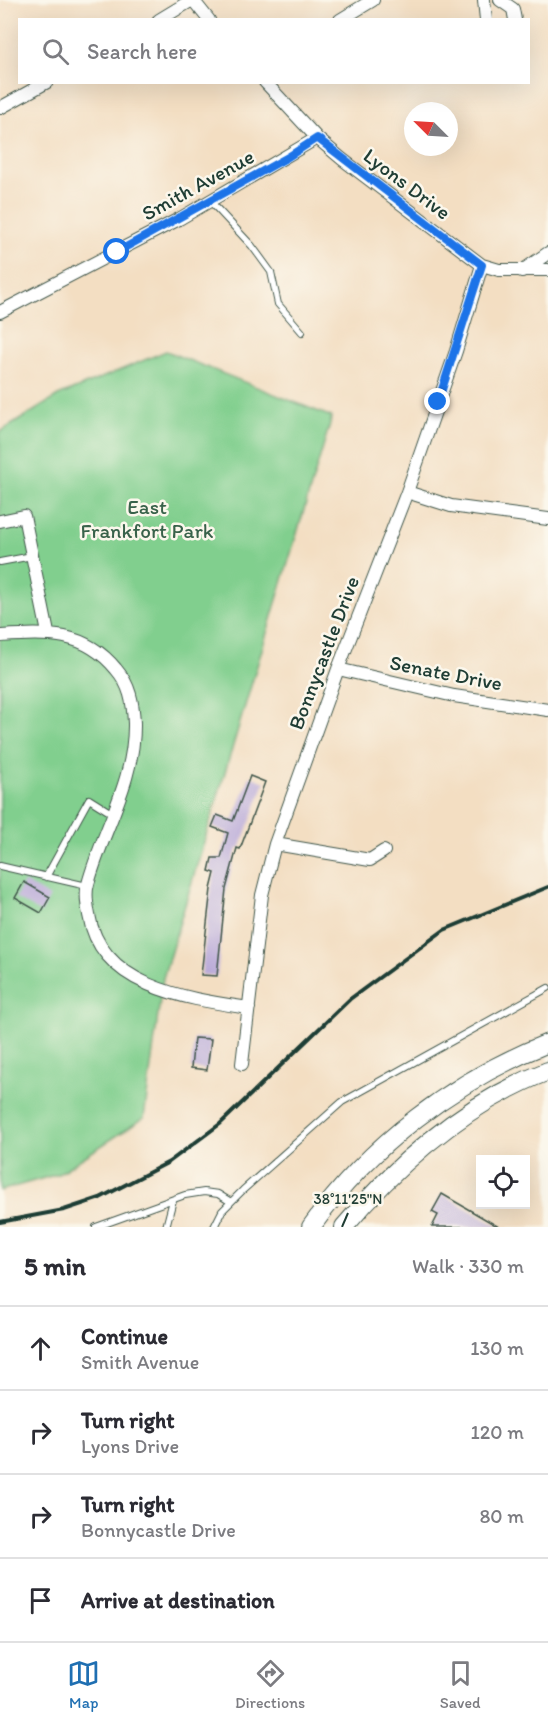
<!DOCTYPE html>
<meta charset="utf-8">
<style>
:root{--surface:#fff;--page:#f2f2f3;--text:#2b2b33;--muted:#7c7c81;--line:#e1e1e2;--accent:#1f6fb2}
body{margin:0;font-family:Itim,sans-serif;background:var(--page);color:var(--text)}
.controls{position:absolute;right:18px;bottom:18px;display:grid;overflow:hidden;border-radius:0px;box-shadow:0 6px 24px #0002}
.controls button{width:54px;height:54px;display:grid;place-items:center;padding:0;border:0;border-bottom:2px solid var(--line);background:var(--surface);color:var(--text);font:30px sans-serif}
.compass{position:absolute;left:404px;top:102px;width:54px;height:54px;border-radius:50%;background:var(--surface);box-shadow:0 6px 24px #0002;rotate:294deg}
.stop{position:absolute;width:18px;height:18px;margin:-14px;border:4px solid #1a73e8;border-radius:50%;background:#fff}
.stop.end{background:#1a73e8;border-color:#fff;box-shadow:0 2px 6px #0008}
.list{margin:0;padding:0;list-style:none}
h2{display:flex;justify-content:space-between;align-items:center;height:78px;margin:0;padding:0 24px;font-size:26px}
h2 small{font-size:20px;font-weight:400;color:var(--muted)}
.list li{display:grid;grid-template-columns:39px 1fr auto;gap:18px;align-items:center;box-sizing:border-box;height:84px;padding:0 24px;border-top:2px solid var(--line)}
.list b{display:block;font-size:22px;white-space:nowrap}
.list p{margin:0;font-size:20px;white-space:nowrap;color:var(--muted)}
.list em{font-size:20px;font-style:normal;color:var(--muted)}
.icon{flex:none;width:33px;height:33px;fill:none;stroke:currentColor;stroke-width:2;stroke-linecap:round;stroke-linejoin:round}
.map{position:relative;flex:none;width:548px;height:1227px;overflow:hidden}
.search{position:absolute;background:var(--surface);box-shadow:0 6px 24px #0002;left:18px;right:18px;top:18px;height:66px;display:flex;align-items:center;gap:15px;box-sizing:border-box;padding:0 21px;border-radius:0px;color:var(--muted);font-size:22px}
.sheet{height:414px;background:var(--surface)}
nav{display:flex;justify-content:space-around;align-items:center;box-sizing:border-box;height:84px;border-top:2px solid var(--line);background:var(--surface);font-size:16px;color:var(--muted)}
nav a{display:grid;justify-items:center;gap:3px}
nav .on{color:var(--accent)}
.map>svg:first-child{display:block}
.green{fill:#81cf8e;stroke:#508661;stroke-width:1.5}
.building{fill:#baaad8}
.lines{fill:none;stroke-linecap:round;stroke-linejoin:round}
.lane-casing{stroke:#3f5549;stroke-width:8}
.street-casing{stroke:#3f5549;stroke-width:14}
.primary-casing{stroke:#3f5549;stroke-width:20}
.lane{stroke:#fff;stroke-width:6}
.street{stroke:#fff;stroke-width:12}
.primary{stroke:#fff;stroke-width:18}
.rail{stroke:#1f3d34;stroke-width:4}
.route{stroke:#1a73e8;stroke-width:8}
.ticks{fill:none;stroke:#1f3d34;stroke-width:2}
.labels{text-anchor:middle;stroke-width:5;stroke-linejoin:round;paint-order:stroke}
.street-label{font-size:21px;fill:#1f3d34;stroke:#fbf7ec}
.park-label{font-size:21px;fill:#38624a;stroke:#fbf7ec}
.ticks-label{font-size:15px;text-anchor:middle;fill:#1f3d34;stroke:#fbf7ec;stroke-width:5;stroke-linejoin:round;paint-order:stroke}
</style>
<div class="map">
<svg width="548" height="1227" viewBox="0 0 548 1227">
<rect width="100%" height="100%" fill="#fbf7ec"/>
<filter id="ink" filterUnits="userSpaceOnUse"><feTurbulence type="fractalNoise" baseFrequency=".0167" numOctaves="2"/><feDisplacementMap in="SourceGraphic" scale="12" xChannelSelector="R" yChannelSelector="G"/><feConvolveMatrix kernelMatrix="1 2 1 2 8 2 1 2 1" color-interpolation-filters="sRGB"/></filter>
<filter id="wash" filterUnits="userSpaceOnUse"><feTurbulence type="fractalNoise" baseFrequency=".008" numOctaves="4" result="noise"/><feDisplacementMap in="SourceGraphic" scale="24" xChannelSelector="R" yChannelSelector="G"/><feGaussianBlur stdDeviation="1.35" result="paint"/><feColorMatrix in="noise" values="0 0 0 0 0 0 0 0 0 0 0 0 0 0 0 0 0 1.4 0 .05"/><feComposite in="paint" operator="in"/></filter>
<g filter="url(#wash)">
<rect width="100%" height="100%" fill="#f3dec2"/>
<path class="green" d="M 166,351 L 332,417 L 163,978 L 144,1118 L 58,1174 L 0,1191 L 0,432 L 58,396 Z"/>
<g id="blocks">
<path class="building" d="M 250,776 L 265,782 L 240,849 L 237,848 L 226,889 L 217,976 L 201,975 L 211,889 L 215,873 L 209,871 L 212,858 L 221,858 L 228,833 L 212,827 L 217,815 L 233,821 Z
M 24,882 L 50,897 L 41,913 L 15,898 Z
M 194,1038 L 211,1039 L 207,1070 L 191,1068 Z
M 442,1194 L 499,1227 L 432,1227 L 438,1215 L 432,1212 Z"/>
</g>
</g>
<g filter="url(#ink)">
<use href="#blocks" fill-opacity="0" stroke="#3f5549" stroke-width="1.5"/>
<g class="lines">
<g class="lane-casing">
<path id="lane" d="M 210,201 L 252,246 L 271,272 L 278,304 L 302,332
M 0,562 L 32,556
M 0,866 L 87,886
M 46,877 L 89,799 L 113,814
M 96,1227 L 185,1195 L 204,1192 L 218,1194 L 231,1202
M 166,1227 L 173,1200
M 214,1227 L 222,1211 L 243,1190 L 342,1102 L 548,988"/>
</g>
<g class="street-casing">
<path id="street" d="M 193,0 L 209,20
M 484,0 L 486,20
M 500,0 L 513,9 L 515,20
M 159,20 L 192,0
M 340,20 L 373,0
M 265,82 L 317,138 L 342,159 L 482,265 L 499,270 L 548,270
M 0,108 L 47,82
M 522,271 L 548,253
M 0,312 L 179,219 L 317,138
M 407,492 L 451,506 L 548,519
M 0,521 L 24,516 L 48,633
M 0,636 C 46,633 84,630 116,669 C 130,685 133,702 134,723 C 135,781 103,829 88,884 C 85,893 87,905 89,915 C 101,988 189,999 249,1008
M 338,669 L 454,696 L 548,710
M 275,844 L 370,860 L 384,851
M 242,1064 L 262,895 L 275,844 L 338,669 L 407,492 L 456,351 L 482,265"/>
</g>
<g class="primary-casing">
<path id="primary" d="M 311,1227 C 369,1145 455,1080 548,1043
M 344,1227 C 399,1161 466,1103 548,1071"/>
</g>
<use href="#lane" class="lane"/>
<use href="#street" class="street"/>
<use href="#primary" class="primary"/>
<path class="rail" d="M 0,1222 L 64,1210 L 100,1198 L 169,1162 L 220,1124 L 350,999 L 444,930 L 548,887"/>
</g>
</g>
<g class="lines" filter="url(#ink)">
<path class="route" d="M 117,252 L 288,157 L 317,138 L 482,265 L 438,402"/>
</g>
<path class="ticks" d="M 342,1227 L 348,1213"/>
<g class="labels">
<g class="street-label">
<text transform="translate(407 184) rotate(37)" y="7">Lyons Drive</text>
<text transform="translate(198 185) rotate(-29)" y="7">Smith Avenue</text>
<text transform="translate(324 653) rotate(-69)" y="7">Bonnycastle Drive</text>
<text transform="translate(446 673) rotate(11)" y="7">Senate Drive</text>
</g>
<g class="park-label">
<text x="147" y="514">East<tspan x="147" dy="24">Frankfort Park</tspan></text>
</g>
</g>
<g class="ticks-label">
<text x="348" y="1204">38°11'25"N</text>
</g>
</svg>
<div class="controls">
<button><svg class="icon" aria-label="locate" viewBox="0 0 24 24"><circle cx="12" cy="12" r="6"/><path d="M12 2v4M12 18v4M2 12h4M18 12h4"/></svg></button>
</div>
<svg class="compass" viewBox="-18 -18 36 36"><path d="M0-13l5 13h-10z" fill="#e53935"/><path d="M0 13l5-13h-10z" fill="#7c7c81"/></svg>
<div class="stop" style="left:117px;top:252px"></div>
<div class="stop end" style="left:438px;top:402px"></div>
<div class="search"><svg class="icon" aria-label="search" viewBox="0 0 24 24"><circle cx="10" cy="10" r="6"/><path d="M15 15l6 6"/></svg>Search here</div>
</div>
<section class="sheet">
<h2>5 min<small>Walk · 330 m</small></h2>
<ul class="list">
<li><svg class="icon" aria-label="ahead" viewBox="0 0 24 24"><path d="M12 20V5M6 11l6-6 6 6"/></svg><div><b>Continue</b><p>Smith Avenue</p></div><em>130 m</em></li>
<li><svg class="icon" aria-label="right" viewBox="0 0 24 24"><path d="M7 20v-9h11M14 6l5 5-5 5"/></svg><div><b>Turn right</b><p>Lyons Drive</p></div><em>120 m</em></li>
<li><svg class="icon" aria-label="right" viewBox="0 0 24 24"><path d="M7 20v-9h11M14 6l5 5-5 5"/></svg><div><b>Turn right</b><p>Bonnycastle Drive</p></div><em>80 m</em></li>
<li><svg class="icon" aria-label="arrive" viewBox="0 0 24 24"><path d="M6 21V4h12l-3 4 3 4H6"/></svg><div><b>Arrive at destination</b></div></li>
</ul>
</section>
<nav>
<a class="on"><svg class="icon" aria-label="map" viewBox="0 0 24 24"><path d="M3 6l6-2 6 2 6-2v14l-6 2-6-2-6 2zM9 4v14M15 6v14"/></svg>Map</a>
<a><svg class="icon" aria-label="directions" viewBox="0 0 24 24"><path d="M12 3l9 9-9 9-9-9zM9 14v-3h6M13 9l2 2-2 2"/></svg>Directions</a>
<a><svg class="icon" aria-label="saved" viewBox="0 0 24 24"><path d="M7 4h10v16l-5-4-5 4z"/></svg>Saved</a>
</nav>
